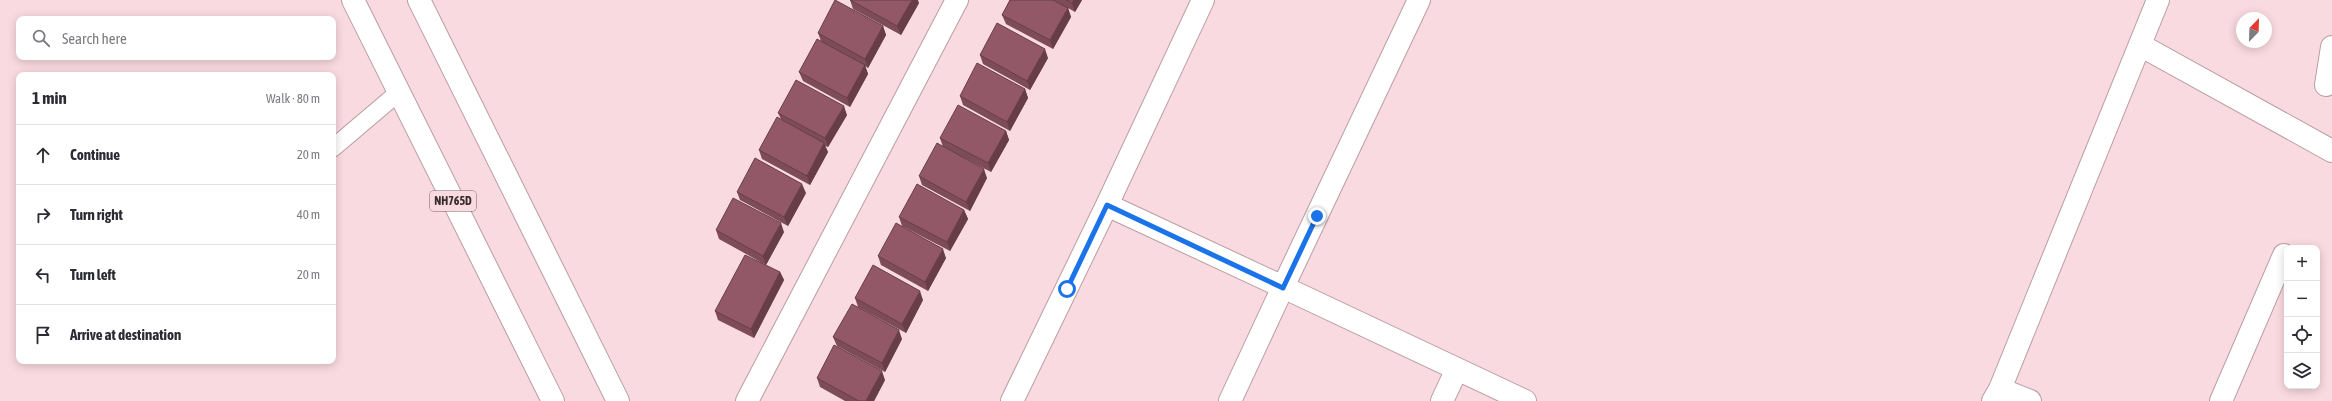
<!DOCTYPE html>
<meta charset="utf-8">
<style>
:root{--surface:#fff;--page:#f2f2f3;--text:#2b2b33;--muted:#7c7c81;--line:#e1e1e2}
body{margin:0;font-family:"Asap Condensed",sans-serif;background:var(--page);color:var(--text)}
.controls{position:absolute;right:12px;bottom:12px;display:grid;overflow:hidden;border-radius:8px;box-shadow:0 2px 10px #0003}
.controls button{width:36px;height:36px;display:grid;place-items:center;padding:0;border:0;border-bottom:1px solid var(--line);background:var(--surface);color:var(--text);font:20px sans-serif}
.compass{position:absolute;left:2236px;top:12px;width:36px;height:36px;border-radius:50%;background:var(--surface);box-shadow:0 2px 10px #0003;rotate:23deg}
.stop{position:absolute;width:12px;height:12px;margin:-9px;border:3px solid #1a73e8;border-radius:50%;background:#fff}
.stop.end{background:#1a73e8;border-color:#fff;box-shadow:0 1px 4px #0008}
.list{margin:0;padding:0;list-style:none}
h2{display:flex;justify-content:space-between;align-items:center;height:52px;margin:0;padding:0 16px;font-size:17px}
h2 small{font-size:13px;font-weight:400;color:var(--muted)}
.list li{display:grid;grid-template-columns:26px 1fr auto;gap:12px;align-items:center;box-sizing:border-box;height:60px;padding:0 16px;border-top:1px solid var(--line)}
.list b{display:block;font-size:15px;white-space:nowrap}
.list em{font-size:13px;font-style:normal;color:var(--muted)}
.icon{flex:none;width:22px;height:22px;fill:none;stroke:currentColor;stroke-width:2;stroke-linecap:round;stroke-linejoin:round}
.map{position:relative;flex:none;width:2332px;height:401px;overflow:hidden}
.search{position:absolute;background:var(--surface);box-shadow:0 2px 10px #0003;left:16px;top:16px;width:320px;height:44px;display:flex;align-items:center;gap:10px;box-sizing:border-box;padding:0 14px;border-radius:8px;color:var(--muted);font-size:15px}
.panel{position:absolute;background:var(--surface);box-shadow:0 2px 10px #0003;left:16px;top:72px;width:320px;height:292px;border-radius:8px}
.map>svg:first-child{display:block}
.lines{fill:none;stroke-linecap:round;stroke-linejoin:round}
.service-casing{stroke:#b99da2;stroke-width:19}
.minor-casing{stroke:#b99da2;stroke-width:24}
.trunk-casing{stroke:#b99da2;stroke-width:24}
.service{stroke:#fff;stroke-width:17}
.minor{stroke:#fff;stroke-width:22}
.trunk{stroke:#fff;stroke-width:22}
.wall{fill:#7e4c59}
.shaded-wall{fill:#673e48}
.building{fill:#935867;stroke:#673e48}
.route{stroke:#1a73e8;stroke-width:5}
.labels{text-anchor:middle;stroke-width:4;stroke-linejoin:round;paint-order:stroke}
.shield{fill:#f9dae0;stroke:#736165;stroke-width:1}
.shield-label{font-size:12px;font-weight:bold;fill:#392d30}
</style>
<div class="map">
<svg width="2332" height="401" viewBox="0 0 2332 401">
<rect width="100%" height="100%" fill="#f9dae0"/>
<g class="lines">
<g class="service-casing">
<path id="service" d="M 333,148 L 399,92"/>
</g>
<g class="minor-casing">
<path id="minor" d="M 2140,45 L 2332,151
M 2326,85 L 2332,47
M 1107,205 L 1283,287 L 1419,0
M 2000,389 L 2030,401
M 747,401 L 957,0
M 1012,401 L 1107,205 L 1203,0
M 1230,401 L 1283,287 L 1525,401
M 1442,401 L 1457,369
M 1993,401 L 2000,389 L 2158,0
M 2221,401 L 2284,255"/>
</g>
<g class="trunk-casing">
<path id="trunk" d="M 353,0 L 553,401
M 419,0 L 618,401"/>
</g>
<use href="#service" class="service"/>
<use href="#minor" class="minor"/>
<use href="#trunk" class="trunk"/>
</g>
<path class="wall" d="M 850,0 L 919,3 L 901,35 L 853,9 Z
M 1010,0 L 1082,0 L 1075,12 L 1068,8 L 1071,17 L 1053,49 L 1006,24 L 1002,15 Z
M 883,26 L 886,35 L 868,68 L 865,66 L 868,74 L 850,107 L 803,81 L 799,72 L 821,41 L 818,33 Z
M 980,55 L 1048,58 L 1030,90 L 983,64 Z
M 1025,89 L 1028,98 L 1010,131 L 963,105 L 960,96 Z
M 778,113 L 847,115 L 828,147 L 825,146 L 828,152 L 810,185 L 762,159 L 759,150 L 781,119 Z
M 1006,131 L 1009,140 L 991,172 L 943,147 L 940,138 Z
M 919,176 L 987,178 L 970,211 L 922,185 Z
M 737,192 L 806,193 L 788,226 L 740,200 Z
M 964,210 L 968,219 L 950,251 L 902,226 L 899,217 Z
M 716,230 L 784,232 L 766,265 L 719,239 Z
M 878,256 L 946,258 L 928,291 L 881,265 Z
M 780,272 L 784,280 L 754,338 L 718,320 L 715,311 Z
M 855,298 L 923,300 L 906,333 L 858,307 Z
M 833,337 L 902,339 L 885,372 L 837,346 Z
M 817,378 L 885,380 L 874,401 L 845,401 L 820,387 Z"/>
<path class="shaded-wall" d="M 912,0 L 918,0 L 919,3 L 901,35 L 897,26 Z
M 1074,0 L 1082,0 L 1075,12 L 1072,3 Z
M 1068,8 L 1071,17 L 1053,49 L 1050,40 Z
M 883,26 L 886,35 L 868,68 L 865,59 Z
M 1045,49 L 1048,58 L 1030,90 L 1027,81 Z
M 865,65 L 868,74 L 850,107 L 847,98 Z
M 1025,89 L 1028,98 L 1010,131 L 1007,122 Z
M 844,106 L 847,115 L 828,147 L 825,138 Z
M 1006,131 L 1009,140 L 991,172 L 988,163 Z
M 824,143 L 828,152 L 810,185 L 807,176 Z
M 984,169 L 987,178 L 970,211 L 966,202 Z
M 802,184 L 806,193 L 788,226 L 784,217 Z
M 964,210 L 968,219 L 950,251 L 947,242 Z
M 781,223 L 784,232 L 766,265 L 763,256 Z
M 943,249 L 946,258 L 928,291 L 925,282 Z
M 780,272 L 784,280 L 754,338 L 751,329 Z
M 920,291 L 923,300 L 906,333 L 902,324 Z
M 899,330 L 902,339 L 885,372 L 882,363 Z
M 882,371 L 885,380 L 874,401 L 866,401 Z"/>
<path class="building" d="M 835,0 L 883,26 L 865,59 L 818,33 Z
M 850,0 L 912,0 L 897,26 Z
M 1010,0 L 1053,0 L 1068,8 L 1050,40 L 1002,15 Z
M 1066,0 L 1074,0 L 1072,3 Z
M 997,23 L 1045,49 L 1027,81 L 980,55 Z
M 817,39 L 865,65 L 847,98 L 799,72 Z
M 977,63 L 1025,89 L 1007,122 L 960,96 Z
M 796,80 L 844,106 L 825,138 L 778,113 Z
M 958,105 L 1006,131 L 988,163 L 940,138 Z
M 777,117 L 824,143 L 807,176 L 759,150 Z
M 937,143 L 984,169 L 966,202 L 919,176 Z
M 755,158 L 802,184 L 784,217 L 737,192 Z
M 917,184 L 964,210 L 947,242 L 899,217 Z
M 733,198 L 781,223 L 763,256 L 716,230 Z
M 896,223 L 943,249 L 925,282 L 878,256 Z
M 745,255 L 780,272 L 751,329 L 715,311 Z
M 873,265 L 920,291 L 902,324 L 855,298 Z
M 852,304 L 899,330 L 882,363 L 833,337 Z
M 834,345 L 882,371 L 866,401 L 859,401 L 817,378 Z"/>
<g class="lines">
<path class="route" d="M 1067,289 L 1107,205 L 1283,288 L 1317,216"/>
</g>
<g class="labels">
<rect class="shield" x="430" y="191" width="46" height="20" rx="3"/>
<g class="shield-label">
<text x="453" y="205">NH765D</text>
</g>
</g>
</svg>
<div class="controls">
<button>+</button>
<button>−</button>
<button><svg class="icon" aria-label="locate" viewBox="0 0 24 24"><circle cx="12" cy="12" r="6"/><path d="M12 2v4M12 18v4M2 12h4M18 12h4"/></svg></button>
<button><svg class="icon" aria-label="layers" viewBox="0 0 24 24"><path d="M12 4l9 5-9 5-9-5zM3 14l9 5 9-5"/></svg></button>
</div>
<svg class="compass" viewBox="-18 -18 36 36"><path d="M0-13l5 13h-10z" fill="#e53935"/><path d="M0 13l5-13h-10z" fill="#7c7c81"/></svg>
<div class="stop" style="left:1067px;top:289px"></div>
<div class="stop end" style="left:1317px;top:216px"></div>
<div class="search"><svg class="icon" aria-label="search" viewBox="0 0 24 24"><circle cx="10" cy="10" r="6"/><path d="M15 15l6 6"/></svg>Search here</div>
<section class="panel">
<h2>1 min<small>Walk · 80 m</small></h2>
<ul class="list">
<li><svg class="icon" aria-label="ahead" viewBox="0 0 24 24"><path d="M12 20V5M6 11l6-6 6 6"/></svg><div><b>Continue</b></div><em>20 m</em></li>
<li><svg class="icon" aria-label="right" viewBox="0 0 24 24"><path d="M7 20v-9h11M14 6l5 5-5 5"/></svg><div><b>Turn right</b></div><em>40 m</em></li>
<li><svg class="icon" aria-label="left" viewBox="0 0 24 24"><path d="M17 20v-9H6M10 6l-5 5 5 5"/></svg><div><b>Turn left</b></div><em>20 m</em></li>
<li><svg class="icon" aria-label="arrive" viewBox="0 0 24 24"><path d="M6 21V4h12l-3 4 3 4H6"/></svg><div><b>Arrive at destination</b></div></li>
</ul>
</section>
</div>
